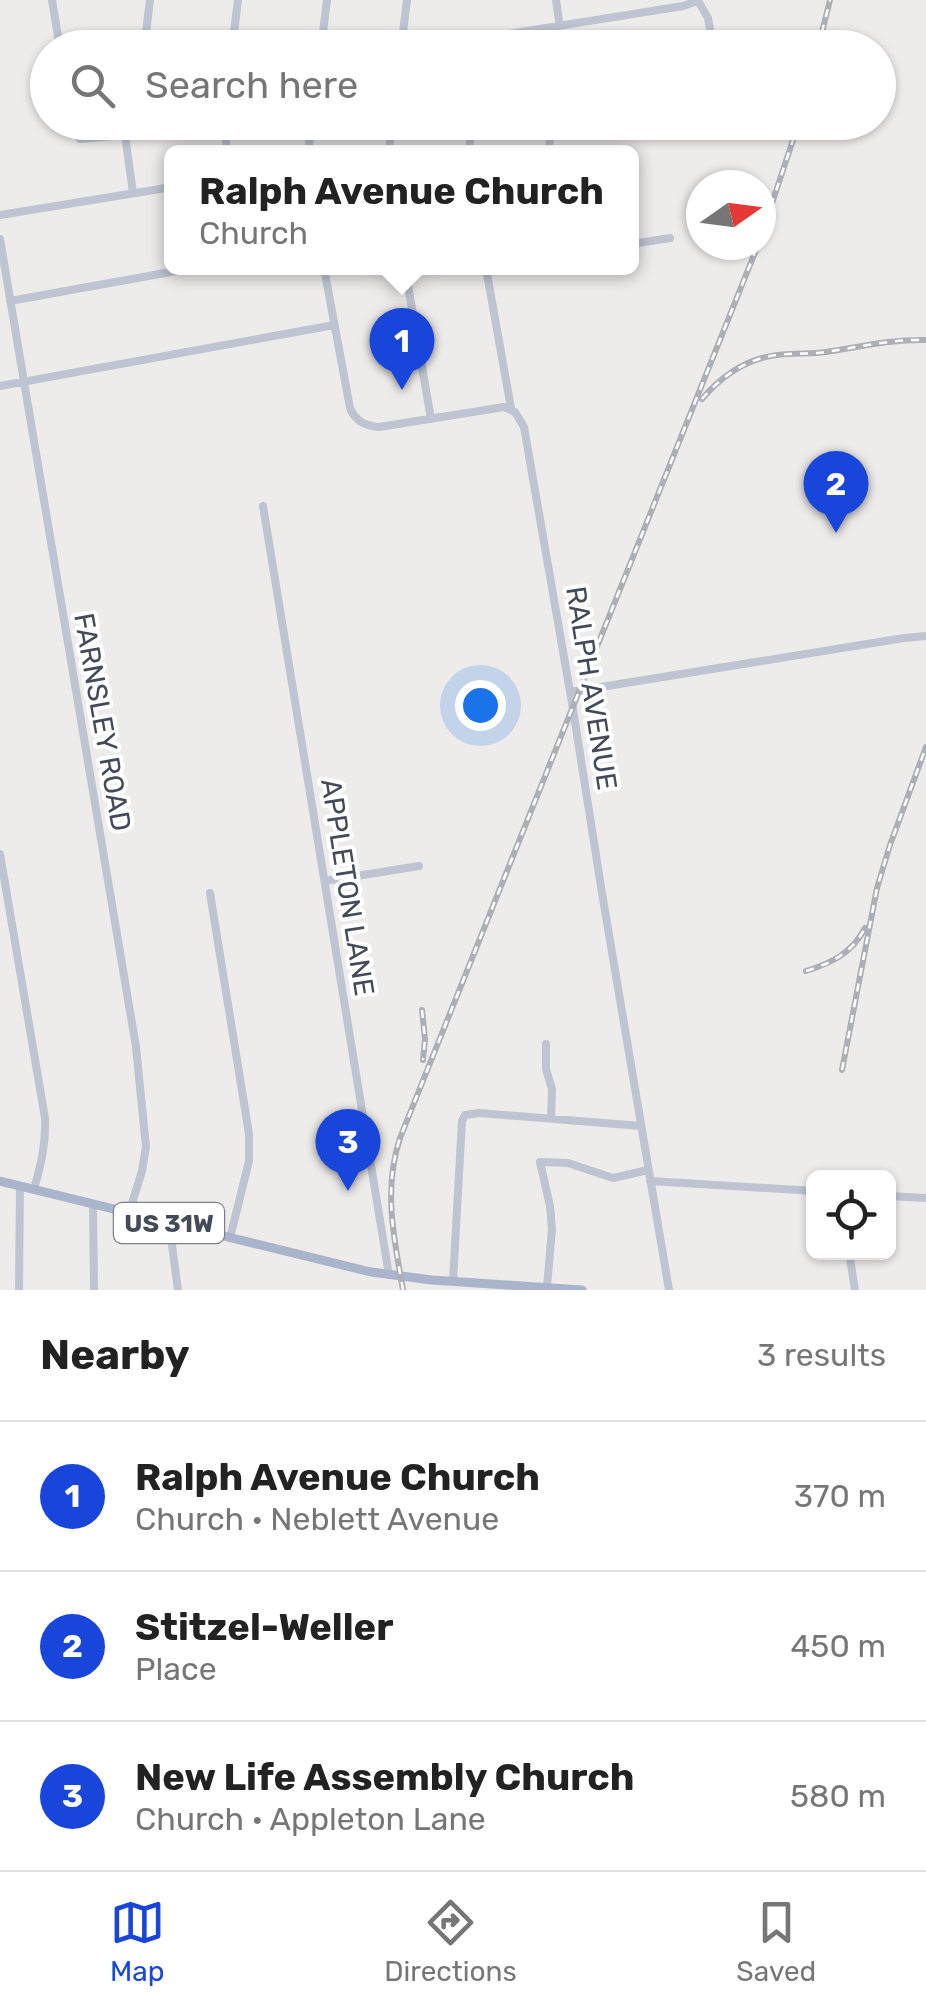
<!DOCTYPE html>
<meta charset="utf-8">
<style>
:root{--surface:#fff;--page:#f6f6f6;--text:#222;--muted:#767676;--line:#e0e0e0;--accent:#1846db}
body{margin:0;font-family:Rubik,sans-serif;background:var(--page);color:var(--text)}
.controls{position:absolute;right:30px;bottom:30px;display:grid;overflow:hidden;border-radius:15px;box-shadow:0 2px 8px #0004}
.controls button{width:90px;height:90px;display:grid;place-items:center;padding:0;border:0;border-bottom:2px solid var(--line);background:var(--surface);color:var(--text);font:50px sans-serif}
.compass{position:absolute;left:686px;top:170px;width:90px;height:90px;border-radius:50%;background:var(--surface);box-shadow:0 2px 8px #0004;rotate:76deg}
.you{position:absolute;left:480px;top:705px;width:35px;height:35px;margin:-25px;border:8px solid #fff;border-radius:50%;background:#1a73e8;box-shadow:0 0 0 15px #1a73e833}
.badge{display:grid;place-items:center;width:65px;height:65px;border-radius:50%;background:var(--accent);color:#fff;font-size:32px;font-weight:700}
.pin{position:absolute;translate:-50% -82px;filter:drop-shadow(0 2px 5px #0008)}
.pin::after{content:'';position:absolute;top:52px;width:35px;height:30px;background:inherit;clip-path:polygon(0 0,100% 0,50% 100%)}
.popup{position:absolute;left:164px;top:145px;width:475px;height:130px;box-sizing:border-box;display:grid;place-content:center;border-radius:15px;background:var(--surface);filter:drop-shadow(0 2px 8px #0005);font-size:32px;white-space:nowrap;color:var(--muted)}
.popup b{font-size:38px;color:var(--text)}
.popup::after{content:'';position:absolute;left:50%;top:100%;margin-left:-20px;border:20px solid transparent;border-top-color:var(--surface)}
.list{margin:0;padding:0;list-style:none}
h2{display:flex;justify-content:space-between;align-items:center;height:130px;margin:0;padding:0 40px;font-size:42px}
h2 small{font-size:32px;font-weight:400;color:var(--muted)}
.list li{display:grid;grid-template-columns:65px 1fr auto;gap:30px;align-items:center;box-sizing:border-box;height:150px;padding:0 40px;border-top:2px solid var(--line)}
.list b{display:block;font-size:38px;white-space:nowrap}
.list p{margin:0;font-size:32px;white-space:nowrap;color:var(--muted)}
.list em{font-size:32px;font-style:normal;color:var(--muted)}
.icon{flex:none;width:55px;height:55px;fill:none;stroke:currentColor;stroke-width:2;stroke-linecap:round;stroke-linejoin:round}
.map{position:relative;flex:none;width:926px;height:1290px;overflow:hidden}
.search{position:absolute;background:var(--surface);box-shadow:0 2px 8px #0004;left:30px;right:30px;top:30px;height:110px;display:flex;align-items:center;gap:25px;box-sizing:border-box;padding:0 35px;border-radius:55px;color:var(--muted);font-size:38px}
.sheet{height:580px;background:var(--surface)}
nav{display:flex;justify-content:space-around;align-items:center;box-sizing:border-box;height:140px;border-top:2px solid var(--line);background:var(--surface);font-size:28px;color:var(--muted)}
nav a{display:grid;justify-items:center;gap:5px}
nav .on{color:var(--accent)}
.map>svg:first-child{display:block}
.lines{fill:none;stroke-linecap:round;stroke-linejoin:round}
.minor{stroke:#bec4d1;stroke-width:8}
.major{stroke:#aab4cb;stroke-width:9}
.rail-casing{stroke:#adafb6;stroke-width:6}
.rail{stroke:#fff;stroke-width:2.5;stroke-dasharray:8;stroke-linecap:butt}
.labels{text-anchor:middle;stroke-width:8;stroke-linejoin:round;paint-order:stroke}
.shield{fill:#fff;stroke:#7c808a;stroke-width:2.5}
.shield-label{font-size:25px;font-weight:bold;fill:#444a58}
.street-label{font-size:28px;fill:#444a58;stroke:#fff}
</style>
<div class="map">
<svg width="926" height="1290" viewBox="0 0 926 1290">
<rect width="100%" height="100%" fill="#eeebeb"/>
<g class="lines">
<path class="minor" d="M 52,0 L 60,48
M 556,0 L 563,48
M 698,1 L 708,18 L 712,42
M 144,48 L 150,0
M 232,48 L 238,0
M 321,48 L 327,0
M 401,48 L 407,0
M 483,48 L 492,37 L 502,35 L 683,6 L 698,1
M 73,122 L 76,134 L 80,139 L 125,135
M 132,122 L 127,134 L 125,135 L 133,193
M 224,122 L 227,152
M 308,152 L 312,122
M 389,152 L 392,122
M 469,152 L 472,122
M 548,152 L 553,122
M 0,215 L 172,187
M 0,239 L 136,1047 L 146,1147 L 142,1171 L 129,1213
M 632,244 L 670,238
M 324,268 L 350,408 C 355,421 365,426 379,427 L 504,407 L 515,412 L 524,427 L 572,703 L 602,893 L 669,1290
M 405,268 L 431,419
M 486,268 L 511,408
M 10,301 L 193,268
M 0,386 L 334,325
M 263,506 L 389,1275
M 570,692 L 904,638 L 926,636
M 0,854 L 45,1118 C 46,1144 41,1165 34,1189
M 325,881 L 419,866
M 210,893 L 249,1134 L 249,1161 L 230,1238
M 546,1044 L 546,1069 L 552,1089 L 551,1119
M 650,1181 L 814,1191
M 888,1196 L 926,1198
M 93,1204 L 94,1290
M 169,1223 L 178,1290
M 849,1252 L 855,1290
M 453,1281 L 462,1121 L 465,1115 L 479,1113 L 641,1126
M 547,1287 L 552,1229 L 550,1206 L 540,1162 L 568,1163 L 613,1178 L 648,1170
M 19,1290 L 20,1186"/>
<path class="major" d="M 0,1181 L 371,1272 L 432,1280 L 582,1290"/>
<g class="rail-casing">
<path id="rail" d="M 818,48 L 830,0
M 761,236 L 799,122
M 702,399 C 724,373 753,355 788,354 C 801,353 813,354 826,352 C 859,347 893,339 926,340
M 806,971 C 832,963 852,953 865,928
M 422,1010 L 425,1039 L 423,1060
M 842,1070 L 877,888 L 890,845 L 926,747
M 403,1290 C 394,1238 383,1190 400,1138 L 758,245"/>
</g>
<use href="#rail" class="rail"/>
</g>
<g class="labels">
<rect class="shield" x="114" y="1203" width="110" height="40" rx="8"/>
<g class="shield-label">
<text x="169" y="1232">US 31W</text>
</g>
<g class="street-label">
<text transform="translate(592 688) rotate(81)" y="10">RALPH AVENUE</text>
<text transform="translate(103 722) rotate(80)" y="10">FARNSLEY ROAD</text>
<text transform="translate(348 887) rotate(81)" y="10">APPLETON LANE</text>
</g>
</g>
</svg>
<div class="controls">
<button><svg class="icon" aria-label="locate" viewBox="0 0 24 24"><circle cx="12" cy="12" r="6"/><path d="M12 2v4M12 18v4M2 12h4M18 12h4"/></svg></button>
</div>
<svg class="compass" viewBox="-18 -18 36 36"><path d="M0-13l5 13h-10z" fill="#e53935"/><path d="M0 13l5-13h-10z" fill="#767676"/></svg>
<div class="you"></div>
<div class="pin badge" style="left:402px;top:390px">1</div>
<div class="popup"><b>Ralph Avenue Church</b>Church</div>
<div class="pin badge" style="left:836px;top:533px">2</div>
<div class="pin badge" style="left:348px;top:1191px">3</div>
<div class="search"><svg class="icon" aria-label="search" viewBox="0 0 24 24"><circle cx="10" cy="10" r="6"/><path d="M15 15l6 6"/></svg>Search here</div>
</div>
<section class="sheet">
<h2>Nearby<small>3 results</small></h2>
<ul class="list">
<li><span class="badge">1</span><div><b>Ralph Avenue Church</b><p>Church · Neblett Avenue</p></div><em>370 m</em></li>
<li><span class="badge">2</span><div><b>Stitzel-Weller</b><p>Place</p></div><em>450 m</em></li>
<li><span class="badge">3</span><div><b>New Life Assembly Church</b><p>Church · Appleton Lane</p></div><em>580 m</em></li>
</ul>
</section>
<nav>
<a class="on"><svg class="icon" aria-label="map" viewBox="0 0 24 24"><path d="M3 6l6-2 6 2 6-2v14l-6 2-6-2-6 2zM9 4v14M15 6v14"/></svg>Map</a>
<a><svg class="icon" aria-label="directions" viewBox="0 0 24 24"><path d="M12 3l9 9-9 9-9-9zM9 14v-3h6M13 9l2 2-2 2"/></svg>Directions</a>
<a><svg class="icon" aria-label="saved" viewBox="0 0 24 24"><path d="M7 4h10v16l-5-4-5 4z"/></svg>Saved</a>
</nav>
